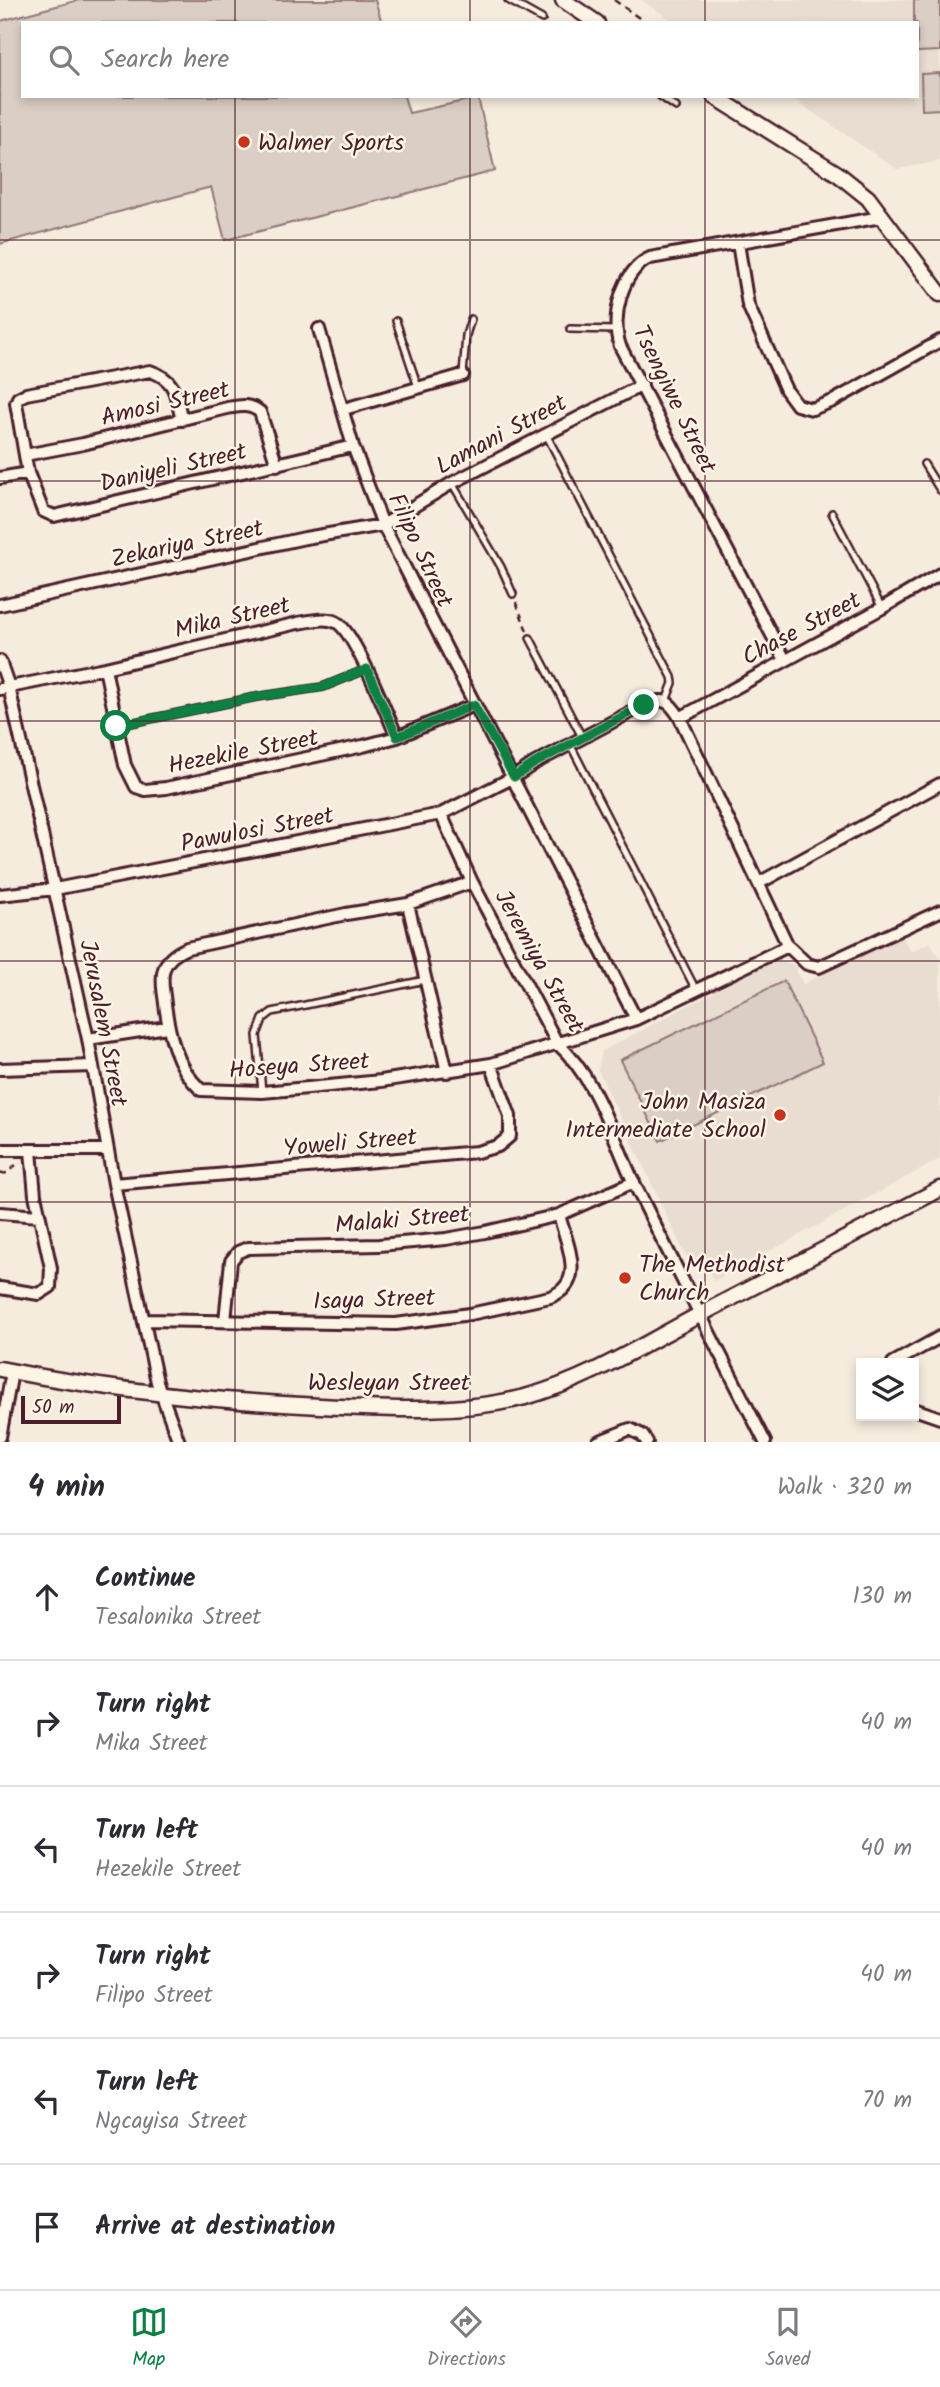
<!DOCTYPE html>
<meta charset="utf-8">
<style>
:root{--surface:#fff;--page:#f2f2f3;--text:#2b2b33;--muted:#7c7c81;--line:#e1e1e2;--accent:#0b8043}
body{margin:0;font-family:Kalam,sans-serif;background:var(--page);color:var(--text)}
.controls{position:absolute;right:21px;bottom:21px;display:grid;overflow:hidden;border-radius:0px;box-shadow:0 4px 10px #0003}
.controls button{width:63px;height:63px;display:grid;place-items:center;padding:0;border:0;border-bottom:2px solid var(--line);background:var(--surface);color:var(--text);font:35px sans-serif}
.scale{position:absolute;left:21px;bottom:18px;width:100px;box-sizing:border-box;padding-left:7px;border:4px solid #4a1f2b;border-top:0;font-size:19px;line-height:24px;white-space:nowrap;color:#4a1f2b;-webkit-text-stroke:5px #fcf5e5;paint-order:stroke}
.stop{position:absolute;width:21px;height:21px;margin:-16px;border:5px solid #0b8043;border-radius:50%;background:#fff}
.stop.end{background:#0b8043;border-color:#fff;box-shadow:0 2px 7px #0008}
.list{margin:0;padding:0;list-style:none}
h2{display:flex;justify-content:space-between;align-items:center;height:91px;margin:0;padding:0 28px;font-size:30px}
h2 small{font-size:23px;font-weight:400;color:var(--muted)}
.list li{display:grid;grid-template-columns:46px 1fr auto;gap:21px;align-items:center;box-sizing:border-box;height:126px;padding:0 28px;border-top:2px solid var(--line)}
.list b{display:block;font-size:26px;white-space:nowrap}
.list p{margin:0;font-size:23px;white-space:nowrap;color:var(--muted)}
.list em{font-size:23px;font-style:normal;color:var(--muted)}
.icon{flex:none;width:38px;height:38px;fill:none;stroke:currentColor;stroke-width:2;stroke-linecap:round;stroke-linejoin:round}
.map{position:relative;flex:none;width:940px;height:1442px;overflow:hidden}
.search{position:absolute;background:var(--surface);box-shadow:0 4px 10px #0003;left:21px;right:21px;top:21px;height:77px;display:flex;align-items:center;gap:18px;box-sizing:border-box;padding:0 24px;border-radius:0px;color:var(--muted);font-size:26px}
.sheet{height:847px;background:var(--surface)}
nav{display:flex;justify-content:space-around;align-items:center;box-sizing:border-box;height:98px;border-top:2px solid var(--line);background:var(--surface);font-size:19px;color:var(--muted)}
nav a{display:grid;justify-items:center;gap:4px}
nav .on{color:var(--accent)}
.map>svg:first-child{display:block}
.built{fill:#e8ddd0}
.green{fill:#dbcec4;stroke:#927678;stroke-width:2}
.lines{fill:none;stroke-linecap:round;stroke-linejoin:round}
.service-casing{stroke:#4a1f2b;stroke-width:10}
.minor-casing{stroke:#4a1f2b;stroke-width:16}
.tertiary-casing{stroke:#4a1f2b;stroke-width:19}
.path{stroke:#4a1f2b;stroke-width:2.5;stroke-dasharray:7 5;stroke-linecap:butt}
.service{stroke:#fcf5e5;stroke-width:5}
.minor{stroke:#fcf5e5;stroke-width:10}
.tertiary{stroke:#fcf5e5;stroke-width:14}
.route{stroke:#0b8043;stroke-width:9}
.grid{fill:none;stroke:#4a1f2b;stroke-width:2;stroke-opacity:0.55}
.poi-dot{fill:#c8321e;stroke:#fcf5e5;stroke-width:2.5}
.labels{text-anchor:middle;stroke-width:5;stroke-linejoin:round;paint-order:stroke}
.poi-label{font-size:24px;fill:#4a1f2b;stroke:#fcf5e5;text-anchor:start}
.street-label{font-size:24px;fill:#4a1f2b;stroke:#fcf5e5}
</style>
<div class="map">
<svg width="940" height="1442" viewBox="0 0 940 1442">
<rect width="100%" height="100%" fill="#f5ecde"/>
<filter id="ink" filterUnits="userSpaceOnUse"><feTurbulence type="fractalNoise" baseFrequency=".0143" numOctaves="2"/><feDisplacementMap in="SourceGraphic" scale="14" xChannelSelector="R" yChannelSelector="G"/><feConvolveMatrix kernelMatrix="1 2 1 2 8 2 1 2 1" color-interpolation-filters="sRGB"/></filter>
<g filter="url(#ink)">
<path class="built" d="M 641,0 L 940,0 L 940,161 L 897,169 L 788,96 L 917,96 L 917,23 L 676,23 Z
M 901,934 L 911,952 L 930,942 L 940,960 L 940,1159 L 714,1281 L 702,1261 L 689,1263 L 598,1070 L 602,1051 L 775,960 L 793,964 L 803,984 Z"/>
<path class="green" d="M 79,0 L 375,0 L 382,23 L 23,23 L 23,96 L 404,96 L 409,113 L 478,98 L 495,171 L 225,240 L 211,187 L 0,244 L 0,21 Z
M 914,0 L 940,0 L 940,51 L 917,52 L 917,23 L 914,23 Z
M 940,73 L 940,109 L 922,110 L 921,74 Z
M 784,981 L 823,1062 L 660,1141 L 620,1060 Z"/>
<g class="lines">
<g class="service-casing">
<path id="service" d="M 508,0 L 542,19
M 660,96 L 676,107
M 396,321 L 418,387
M 570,329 L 616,330
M 463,375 L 466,335 L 471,319
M 547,436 L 672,677 L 673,683 L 666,701
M 924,464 L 940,490
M 452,483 L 501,567 L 513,594
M 832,513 L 882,608
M 530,638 L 582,737
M 116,726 L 256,697 L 323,687 L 367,669
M 570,744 L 696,990
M 262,1092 L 257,1035 L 263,1019 L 272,1012 L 425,980"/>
</g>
<g class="minor-casing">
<path id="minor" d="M 738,243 L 748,305 L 786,390 L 797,405 L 812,409 L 833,401 L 940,341
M 319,329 L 353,446 L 383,525 L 636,1019
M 344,409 L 463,375
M 182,420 C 175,395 177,380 150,371 L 26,394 L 18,398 L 16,403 L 28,473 L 43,511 L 54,516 L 353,446
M 25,455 L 83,444 L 227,408 C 239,406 249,403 260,412 L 277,465
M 0,478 L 28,473
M 0,605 L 305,538 L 383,525 L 452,483 L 642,385
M 785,660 L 620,346 C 610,318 622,270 650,258 L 881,217
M 0,661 L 9,687 L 88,1039 L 114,1184 L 157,1382 L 179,1442
M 105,668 L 125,765 L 136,787 L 145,790 L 166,788 L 363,746 L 397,737 L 474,705
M 0,689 L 105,668 L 298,623 C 310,621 325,617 336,622 C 354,630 387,715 397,737
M 680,718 L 882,608 L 940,574
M 441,814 L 472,882 L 557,1043 C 597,1079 612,1136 634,1183 C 677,1270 721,1356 765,1442
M 472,882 L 408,904 L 346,914 L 187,948 C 178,952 167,959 164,969 C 161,978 163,988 164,996 C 168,1031 175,1066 201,1090 L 262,1092 L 308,1088 L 381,1081 L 491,1064 L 636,1019 L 788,946
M 759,883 L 940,784
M 0,895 L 55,889 L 441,814 L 514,777 L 535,763 L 644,705 C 664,697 669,700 680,718 L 788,946 L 807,964 L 819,967 L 940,911
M 408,904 L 447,1072
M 88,1039 L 167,1027
M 0,1069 L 93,1066
M 0,1150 L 108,1150
M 114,1184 L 477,1152 L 498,1146 L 510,1136 L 510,1116 L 491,1064
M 0,1213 L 39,1216
M 0,1288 L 39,1294 L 50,1287 L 51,1268 L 35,1195 L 31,1151
M 144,1320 L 396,1324 L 470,1314 L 550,1297 C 587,1283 567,1245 559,1215
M 225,1321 L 231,1261 L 238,1252 L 248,1248 L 379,1245 L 446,1239 L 485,1232 L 559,1215 L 634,1182
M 893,1363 L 940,1337
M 914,1409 L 940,1418
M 0,1437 L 12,1372
M 598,1442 L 630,1429 L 642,1435 L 647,1442"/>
</g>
<g class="tertiary-casing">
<path id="tertiary" d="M 563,0 L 597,23
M 714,96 L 838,174 L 868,198 L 940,294
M 0,1369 C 105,1390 213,1401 320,1406 C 386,1409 460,1414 525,1397 C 588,1380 644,1344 701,1314 C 781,1272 860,1231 940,1189"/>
</g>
<path class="path" d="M 614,0 L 646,23
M 516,602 L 527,631
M 0,1174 L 7,1173 L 18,1163"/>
<use href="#service" class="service"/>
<use href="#minor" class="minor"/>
<use href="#tertiary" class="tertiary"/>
</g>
</g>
<g class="lines" filter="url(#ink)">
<path class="route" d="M 116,726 L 256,697 L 323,687 L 367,669 L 397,737 L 474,705 L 514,777 L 535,763 L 644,705"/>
</g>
<path class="grid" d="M 235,0 L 235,23M 470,0 L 470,23M 705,0 L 705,23M 235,96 L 235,1442M 470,96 L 470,1442M 705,96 L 705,1442M 0,240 L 940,240M 0,481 L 940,481M 0,721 L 940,721M 0,961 L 940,961M 0,1202 L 940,1202"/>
<g class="poi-dot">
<circle cx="244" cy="142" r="7"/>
<circle cx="780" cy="1115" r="7"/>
<circle cx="625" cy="1278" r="7"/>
</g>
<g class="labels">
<g class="poi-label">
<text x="258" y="150">Walmer Sports</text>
<text x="766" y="1109" text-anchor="end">John Masiza<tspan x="766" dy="28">Intermediate School</tspan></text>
<text x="639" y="1272">The Methodist<tspan x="639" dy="28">Church</tspan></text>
</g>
<g class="street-label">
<text transform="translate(675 399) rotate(64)" y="8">Tsengiwe Street</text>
<text transform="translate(165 403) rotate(-13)" y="8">Amosi Street</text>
<text transform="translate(501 434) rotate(-28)" y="8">Lamani Street</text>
<text transform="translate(173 467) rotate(-13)" y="8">Daniyeli Street</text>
<text transform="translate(187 543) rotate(-12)" y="8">Zekariya Street</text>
<text transform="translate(421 550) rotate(65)" y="8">Filipo Street</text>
<text transform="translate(232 617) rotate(-13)" y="8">Mika Street</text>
<text transform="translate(801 628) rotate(-28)" y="8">Chase Street</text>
<text transform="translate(243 751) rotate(-11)" y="8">Hezekile Street</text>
<text transform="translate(257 829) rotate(-11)" y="8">Pawulosi Street</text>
<text transform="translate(540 961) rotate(61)" y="8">Jeremiya Street</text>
<text transform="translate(104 1023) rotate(79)" y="8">Jerusalem Street</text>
<text transform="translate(299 1065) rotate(-4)" y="8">Hoseya Street</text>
<text transform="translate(350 1142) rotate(-5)" y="8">Yoweli Street</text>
<text transform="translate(402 1219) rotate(-5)" y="8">Malaki Street</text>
<text transform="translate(374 1299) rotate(-2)" y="8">Isaya Street</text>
<text x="389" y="1390">Wesleyan Street</text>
</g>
</g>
</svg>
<div class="controls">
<button><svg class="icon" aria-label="layers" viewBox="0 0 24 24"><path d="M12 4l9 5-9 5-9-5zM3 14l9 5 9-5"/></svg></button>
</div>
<div class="scale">50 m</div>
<div class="stop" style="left:116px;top:726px"></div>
<div class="stop end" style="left:644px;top:705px"></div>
<div class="search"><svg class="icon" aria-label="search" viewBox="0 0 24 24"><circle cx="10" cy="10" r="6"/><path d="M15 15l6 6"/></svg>Search here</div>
</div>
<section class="sheet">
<h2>4 min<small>Walk · 320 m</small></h2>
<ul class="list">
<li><svg class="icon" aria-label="ahead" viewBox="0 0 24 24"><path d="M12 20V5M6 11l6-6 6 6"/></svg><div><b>Continue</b><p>Tesalonika Street</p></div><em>130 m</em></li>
<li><svg class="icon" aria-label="right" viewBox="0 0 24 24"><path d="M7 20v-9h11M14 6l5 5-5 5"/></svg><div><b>Turn right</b><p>Mika Street</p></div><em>40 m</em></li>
<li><svg class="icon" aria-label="left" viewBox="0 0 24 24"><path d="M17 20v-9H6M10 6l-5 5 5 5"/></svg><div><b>Turn left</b><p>Hezekile Street</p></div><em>40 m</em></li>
<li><svg class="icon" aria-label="right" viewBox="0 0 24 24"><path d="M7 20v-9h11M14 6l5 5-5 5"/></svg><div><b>Turn right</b><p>Filipo Street</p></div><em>40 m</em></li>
<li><svg class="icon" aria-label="left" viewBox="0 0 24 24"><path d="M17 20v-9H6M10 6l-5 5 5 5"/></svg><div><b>Turn left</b><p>Ngcayisa Street</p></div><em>70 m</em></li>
<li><svg class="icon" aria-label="arrive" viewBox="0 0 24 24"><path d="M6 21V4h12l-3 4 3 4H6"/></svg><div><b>Arrive at destination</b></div></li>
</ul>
</section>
<nav>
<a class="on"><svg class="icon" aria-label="map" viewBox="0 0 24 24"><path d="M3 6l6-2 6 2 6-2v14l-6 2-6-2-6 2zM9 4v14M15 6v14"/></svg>Map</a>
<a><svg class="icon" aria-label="directions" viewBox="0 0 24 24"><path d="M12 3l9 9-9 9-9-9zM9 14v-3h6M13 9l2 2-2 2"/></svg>Directions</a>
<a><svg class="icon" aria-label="saved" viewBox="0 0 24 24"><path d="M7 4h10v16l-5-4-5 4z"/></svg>Saved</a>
</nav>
